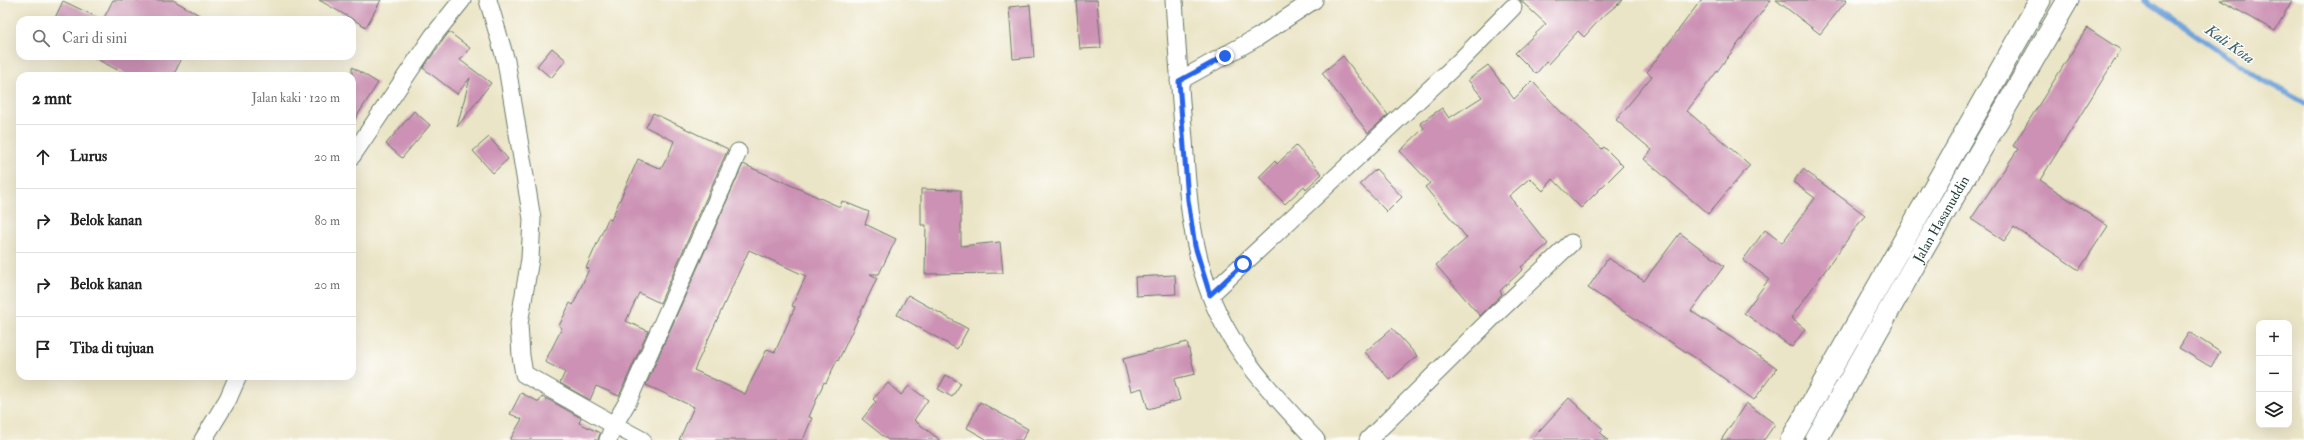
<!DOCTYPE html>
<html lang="id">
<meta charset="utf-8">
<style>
:root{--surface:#fff;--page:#f6f6f6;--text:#222;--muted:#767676;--line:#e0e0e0}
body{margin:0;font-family:"IM FELL Double Pica",serif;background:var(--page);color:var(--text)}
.controls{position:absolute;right:12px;bottom:12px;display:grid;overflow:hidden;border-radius:8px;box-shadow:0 4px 16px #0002}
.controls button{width:36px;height:36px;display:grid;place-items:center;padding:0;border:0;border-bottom:1px solid var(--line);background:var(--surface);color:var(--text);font:20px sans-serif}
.stop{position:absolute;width:12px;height:12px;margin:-9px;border:3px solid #2563eb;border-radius:50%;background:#fff}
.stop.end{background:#2563eb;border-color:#fff;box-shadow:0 1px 4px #0008}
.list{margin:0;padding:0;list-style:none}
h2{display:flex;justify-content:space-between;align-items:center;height:52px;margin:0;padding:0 16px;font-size:17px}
h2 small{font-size:13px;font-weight:400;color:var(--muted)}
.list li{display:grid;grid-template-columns:26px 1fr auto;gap:12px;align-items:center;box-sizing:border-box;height:64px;padding:0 16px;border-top:1px solid var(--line)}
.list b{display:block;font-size:15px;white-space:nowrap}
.list em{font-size:13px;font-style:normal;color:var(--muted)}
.icon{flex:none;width:22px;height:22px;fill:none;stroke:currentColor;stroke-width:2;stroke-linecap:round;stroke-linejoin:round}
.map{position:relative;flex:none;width:2304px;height:440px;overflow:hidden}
.search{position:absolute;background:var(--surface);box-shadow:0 4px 16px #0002;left:16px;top:16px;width:340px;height:44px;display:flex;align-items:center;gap:10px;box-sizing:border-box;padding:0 14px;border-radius:12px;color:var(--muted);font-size:15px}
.panel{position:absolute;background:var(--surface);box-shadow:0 4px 16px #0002;left:16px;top:72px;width:340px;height:308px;border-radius:12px}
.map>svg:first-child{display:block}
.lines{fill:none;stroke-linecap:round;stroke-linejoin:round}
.stream{stroke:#6ea2da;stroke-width:5.5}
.building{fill:#cc91b4;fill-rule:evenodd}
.minor-casing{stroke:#667867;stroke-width:19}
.tertiary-casing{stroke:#667867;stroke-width:23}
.minor{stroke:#fff;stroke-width:17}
.tertiary{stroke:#fff;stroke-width:21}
.route{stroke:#2563eb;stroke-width:5}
.labels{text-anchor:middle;stroke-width:3;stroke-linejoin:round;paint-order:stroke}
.street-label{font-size:14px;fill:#1f3d34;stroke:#fdfcf7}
.water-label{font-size:15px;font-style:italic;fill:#3b606e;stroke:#fdfcf7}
</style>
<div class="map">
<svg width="2304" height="440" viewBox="0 0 2304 440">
<rect width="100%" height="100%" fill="#fdfcf7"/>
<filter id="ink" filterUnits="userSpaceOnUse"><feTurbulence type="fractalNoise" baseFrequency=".025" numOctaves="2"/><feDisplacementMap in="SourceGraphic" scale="8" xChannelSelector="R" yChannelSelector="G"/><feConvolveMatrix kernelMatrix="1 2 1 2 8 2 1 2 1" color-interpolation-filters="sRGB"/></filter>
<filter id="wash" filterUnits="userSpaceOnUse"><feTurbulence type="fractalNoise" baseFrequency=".012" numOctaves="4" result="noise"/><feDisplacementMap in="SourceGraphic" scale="16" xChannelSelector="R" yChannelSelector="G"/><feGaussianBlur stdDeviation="0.9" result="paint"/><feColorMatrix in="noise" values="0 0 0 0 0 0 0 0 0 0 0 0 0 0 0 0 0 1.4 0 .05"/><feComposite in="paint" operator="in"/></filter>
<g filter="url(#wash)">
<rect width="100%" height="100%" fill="#ebe5c7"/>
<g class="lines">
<path class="stream" d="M 2146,0 L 2251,73 L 2304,103"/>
</g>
<g id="blocks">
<path class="building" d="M 113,0 L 173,0 L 208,20 L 54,20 L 63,1 L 103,20 Z
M 319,0 L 381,0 L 366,27 Z
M 1076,0 L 1097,0 L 1101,48 L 1080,49 Z
M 1520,0 L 1623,0 L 1601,18 L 1584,37 L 1578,31 L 1548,64 L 1546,62 L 1536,74 L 1515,53 L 1546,24 Z
M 1701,0 L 1771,0 L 1687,111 L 1750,165 L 1708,214 L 1644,159 L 1652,150 L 1616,120 L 1652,76 L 1647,72 Z
M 1776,0 L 1847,0 L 1820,34 Z
M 2220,0 L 2292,0 L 2275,31 Z
M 1030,5 L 1034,57 L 1013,59 L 1009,7 Z
M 2087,28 L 2121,50 L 2040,180 L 2108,226 L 2079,270 L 2014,227 L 2004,241 L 1971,219 L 2018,149 L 2013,146 Z
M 449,32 L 470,48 L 460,60 L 491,83 L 457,127 L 470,78 L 457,94 L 423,68 Z
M 552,48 L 566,60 L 551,78 L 537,66 Z
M 91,56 L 183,56 L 173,76 L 129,76 Z
M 1343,56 L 1388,115 L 1368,133 L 1322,73 Z
M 1488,65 L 1514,99 L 1532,81 L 1562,113 L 1602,149 L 1604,147 L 1623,166 L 1581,208 L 1553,179 L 1543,191 L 1530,178 L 1509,196 L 1548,244 L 1521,267 L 1523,269 L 1500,291 L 1502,294 L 1480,316 L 1436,265 L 1467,238 L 1425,187 L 1430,183 L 1400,151 L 1424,128 L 1420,123 L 1442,108 L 1449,118 L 1482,97 L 1468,80 Z
M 352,67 L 378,83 L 352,124 Z
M 414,111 L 430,125 L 402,158 L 386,144 Z
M 653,113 L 728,149 L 660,303 L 639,293 L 626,321 L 648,331 L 619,396 L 596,386 L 590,400 L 560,383 L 565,372 L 545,362 L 562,328 L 559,326 L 570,303 L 573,305 L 589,269 L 586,268 L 608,219 L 611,220 L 638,159 L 661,169 L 669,154 L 674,141 L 646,127 Z
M 489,137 L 508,159 L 493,173 L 473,151 Z
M 1296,146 L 1322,174 L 1306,189 L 1304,186 L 1285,204 L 1259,177 L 1275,161 L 1277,164 Z
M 743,164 L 840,207 L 842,201 L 869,212 L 865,224 L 896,239 L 879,274 L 870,274 L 877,278 L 838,361 L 837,360 L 826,383 L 824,382 L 809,417 L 812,418 L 803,440 L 679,440 L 694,407 L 646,385 ZM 749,250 L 806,276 L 792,306 L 795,307 L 775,352 L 767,349 L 745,394 L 694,370 Z
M 1376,169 L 1402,197 L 1387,212 L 1360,184 Z
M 1803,169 L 1865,215 L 1791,318 L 1805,329 L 1792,347 L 1744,313 L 1769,279 L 1743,260 L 1765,230 L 1782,243 L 1815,198 L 1793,182 Z
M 921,189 L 961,190 L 961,246 L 1000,242 L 1003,273 L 925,274 L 926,225 L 921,225 Z
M 1680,233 L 1724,266 L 1691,311 L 1777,368 L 1754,400 L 1697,359 L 1588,288 L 1608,258 L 1644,281 Z
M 1175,275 L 1176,294 L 1136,296 L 1135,277 Z
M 908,295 L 968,329 L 957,349 L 897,315 Z
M 1392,328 L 1417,356 L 1390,380 L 1365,352 Z
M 2189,332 L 2220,352 L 2211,367 L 2179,348 Z
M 1187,342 L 1195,374 L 1174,379 L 1180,400 L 1148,409 L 1142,388 L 1131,391 L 1123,359 Z
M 946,375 L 961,383 L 952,397 L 938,389 Z
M 888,383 L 901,395 L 909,386 L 928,400 L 914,420 L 940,440 L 888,440 L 862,419 L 876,402 L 873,399 Z
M 521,393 L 539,402 L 542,397 L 551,401 L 581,418 L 579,423 L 600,433 L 598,440 L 510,440 L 522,419 L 510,414 Z
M 1569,398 L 1603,429 L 1600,432 L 1608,440 L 1531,440 Z
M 980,402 L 1028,429 L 1022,440 L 988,440 L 967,428 Z
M 1746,403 L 1775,424 L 1764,440 L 1721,440 Z"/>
</g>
</g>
<g filter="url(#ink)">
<use href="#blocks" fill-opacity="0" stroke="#667867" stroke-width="1"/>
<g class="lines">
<g class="minor-casing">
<path id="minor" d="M 488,0 L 506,61 L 532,219 L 530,259 L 519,324 L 521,356 L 524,374 L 614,425 L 628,401 L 738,152
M 1174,0 C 1177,46 1180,93 1184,139 C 1187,192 1191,244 1210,294 C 1231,351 1275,397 1316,440
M 1179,81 L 1258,37 L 1314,0
M 352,156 L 433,36 L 462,0
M 1210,295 L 1461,60 L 1513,7
M 203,440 L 228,399 L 238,376
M 608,440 L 614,425 L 642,440
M 1368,440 L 1496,314 L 1571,243"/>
</g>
<g class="tertiary-casing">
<g id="tertiary">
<path d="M 1791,440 L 2040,0"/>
<path id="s1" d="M 1816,440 L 1924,248 L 2068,0"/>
</g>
</g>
<use href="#minor" class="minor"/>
<use href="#tertiary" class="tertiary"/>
</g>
</g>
<g class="lines" filter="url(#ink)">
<path class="route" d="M 1225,56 L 1179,81 L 1188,200 L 1195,246 L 1210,295 L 1243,264"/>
</g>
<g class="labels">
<g class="street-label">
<text dy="5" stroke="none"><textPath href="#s1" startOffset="254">Jalan Hasanuddin</textPath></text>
</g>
<g class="water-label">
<text transform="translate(2230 44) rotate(35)" y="5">Kali Kota</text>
</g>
</g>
</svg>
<div class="controls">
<button>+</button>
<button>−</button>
<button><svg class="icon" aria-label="layers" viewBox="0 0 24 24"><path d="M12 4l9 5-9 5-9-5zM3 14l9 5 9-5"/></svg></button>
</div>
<div class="stop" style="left:1243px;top:264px"></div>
<div class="stop end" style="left:1225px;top:56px"></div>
<div class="search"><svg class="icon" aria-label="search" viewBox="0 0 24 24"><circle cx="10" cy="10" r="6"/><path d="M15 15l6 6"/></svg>Cari di sini</div>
<section class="panel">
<h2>2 mnt<small>Jalan kaki · 120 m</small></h2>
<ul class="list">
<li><svg class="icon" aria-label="ahead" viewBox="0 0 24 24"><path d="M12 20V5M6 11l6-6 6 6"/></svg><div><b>Lurus</b></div><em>20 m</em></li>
<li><svg class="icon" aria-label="right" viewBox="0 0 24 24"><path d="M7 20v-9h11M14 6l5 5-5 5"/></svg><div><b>Belok kanan</b></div><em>80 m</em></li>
<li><svg class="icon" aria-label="right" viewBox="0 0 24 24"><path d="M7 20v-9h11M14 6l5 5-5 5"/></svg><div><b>Belok kanan</b></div><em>20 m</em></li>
<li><svg class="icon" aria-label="arrive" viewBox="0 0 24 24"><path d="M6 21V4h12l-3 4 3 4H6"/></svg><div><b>Tiba di tujuan</b></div></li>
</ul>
</section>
</div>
